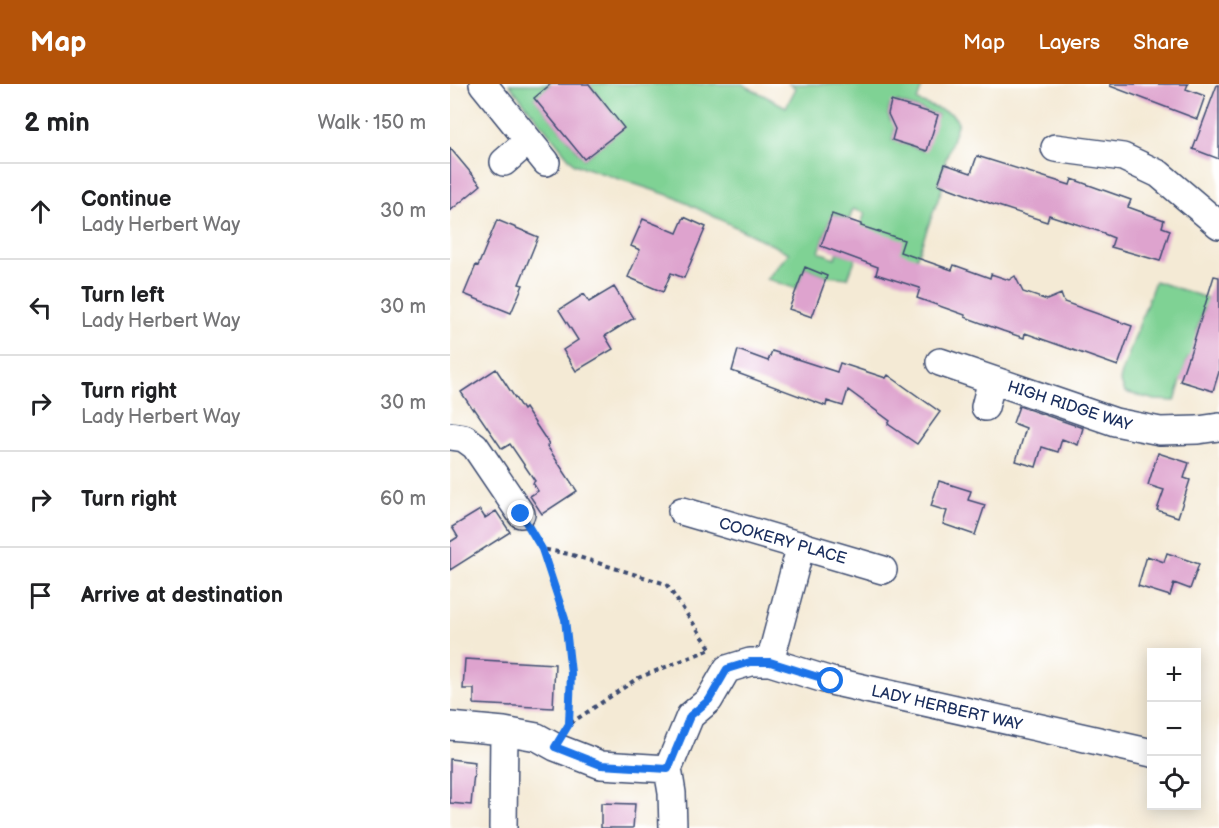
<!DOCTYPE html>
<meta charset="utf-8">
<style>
:root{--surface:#fff;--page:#f2f2f2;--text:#202124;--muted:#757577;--line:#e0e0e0;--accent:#b45309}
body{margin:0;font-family:"Balsamiq Sans",sans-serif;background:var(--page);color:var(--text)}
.controls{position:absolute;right:18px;bottom:18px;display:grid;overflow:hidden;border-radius:0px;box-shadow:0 3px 15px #0003}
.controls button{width:54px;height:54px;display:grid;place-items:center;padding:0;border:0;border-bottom:2px solid var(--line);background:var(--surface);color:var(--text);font:30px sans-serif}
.stop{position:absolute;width:18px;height:18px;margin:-14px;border:4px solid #1a73e8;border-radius:50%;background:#fff}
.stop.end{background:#1a73e8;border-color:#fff;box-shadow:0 2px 6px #0008}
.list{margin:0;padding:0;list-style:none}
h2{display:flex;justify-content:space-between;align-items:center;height:78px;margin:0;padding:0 24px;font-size:26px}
h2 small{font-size:20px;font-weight:400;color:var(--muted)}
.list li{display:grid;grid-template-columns:39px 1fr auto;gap:18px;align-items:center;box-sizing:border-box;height:96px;padding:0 24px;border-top:2px solid var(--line)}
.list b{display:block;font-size:22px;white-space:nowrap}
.list p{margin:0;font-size:20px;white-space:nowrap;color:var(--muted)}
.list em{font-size:20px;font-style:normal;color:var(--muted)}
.icon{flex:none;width:33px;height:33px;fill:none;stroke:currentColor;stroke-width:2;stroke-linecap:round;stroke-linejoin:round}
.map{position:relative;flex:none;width:769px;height:744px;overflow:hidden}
header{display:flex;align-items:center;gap:36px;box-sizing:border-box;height:84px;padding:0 30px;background:var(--accent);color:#fff}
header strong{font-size:28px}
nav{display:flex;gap:33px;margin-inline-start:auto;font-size:21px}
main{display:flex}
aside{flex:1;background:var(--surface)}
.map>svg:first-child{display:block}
.green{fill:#7fd294;stroke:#4d8079;stroke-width:1.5;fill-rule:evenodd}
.building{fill:#dea3ce}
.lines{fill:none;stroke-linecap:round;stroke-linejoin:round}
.minor-casing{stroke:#3c4b70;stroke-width:30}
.path{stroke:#3c4b70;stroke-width:4;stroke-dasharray:4.5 4.5;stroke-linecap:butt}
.minor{stroke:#fff;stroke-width:27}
.route{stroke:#1a73e8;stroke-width:8}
.labels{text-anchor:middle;stroke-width:4.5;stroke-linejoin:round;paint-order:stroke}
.street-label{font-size:16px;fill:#1b2f5e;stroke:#fff}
</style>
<header>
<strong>Map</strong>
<nav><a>Map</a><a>Layers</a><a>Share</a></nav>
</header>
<main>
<aside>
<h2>2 min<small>Walk · 150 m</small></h2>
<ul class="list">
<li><svg class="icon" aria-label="ahead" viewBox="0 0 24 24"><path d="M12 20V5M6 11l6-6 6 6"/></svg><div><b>Continue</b><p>Lady Herbert Way</p></div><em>30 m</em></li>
<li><svg class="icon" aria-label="left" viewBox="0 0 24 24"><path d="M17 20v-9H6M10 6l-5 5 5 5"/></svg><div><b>Turn left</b><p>Lady Herbert Way</p></div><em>30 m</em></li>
<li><svg class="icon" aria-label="right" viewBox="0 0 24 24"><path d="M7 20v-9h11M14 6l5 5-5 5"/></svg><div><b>Turn right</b><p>Lady Herbert Way</p></div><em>30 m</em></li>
<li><svg class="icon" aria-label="right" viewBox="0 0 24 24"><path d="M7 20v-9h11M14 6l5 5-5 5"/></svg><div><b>Turn right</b></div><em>60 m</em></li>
<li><svg class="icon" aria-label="arrive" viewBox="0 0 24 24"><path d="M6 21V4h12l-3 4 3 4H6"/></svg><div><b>Arrive at destination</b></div></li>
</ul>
</aside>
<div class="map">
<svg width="769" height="744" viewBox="0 0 769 744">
<rect width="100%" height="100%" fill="#fff"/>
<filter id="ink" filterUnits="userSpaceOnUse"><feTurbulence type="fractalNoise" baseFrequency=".0167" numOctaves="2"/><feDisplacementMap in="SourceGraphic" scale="12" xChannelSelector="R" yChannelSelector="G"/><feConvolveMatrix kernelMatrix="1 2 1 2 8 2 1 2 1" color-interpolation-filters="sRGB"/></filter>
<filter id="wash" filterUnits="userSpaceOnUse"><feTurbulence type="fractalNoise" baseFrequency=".008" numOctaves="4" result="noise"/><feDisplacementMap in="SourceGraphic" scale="24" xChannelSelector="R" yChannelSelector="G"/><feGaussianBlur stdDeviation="1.35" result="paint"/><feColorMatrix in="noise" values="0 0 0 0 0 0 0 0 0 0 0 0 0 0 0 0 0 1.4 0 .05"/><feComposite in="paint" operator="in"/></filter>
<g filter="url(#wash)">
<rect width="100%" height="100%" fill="#f4ead5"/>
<path class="green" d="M 59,0 L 101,0 L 85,14 L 134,75 L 173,44 L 139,0 L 292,0 L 336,23 L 346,4 L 339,0 L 473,0 L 467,17 L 502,30 L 508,38 L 488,100 L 493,102 L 466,175 L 406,173 L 398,194 L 377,192 L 355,183 L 347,205 L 317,195 L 339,169 L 224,113 L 124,80 ZM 447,18 L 488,31 L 478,48 L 472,66 L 442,56 L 447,38 L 440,36 L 438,30 L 440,21 ZM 403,125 L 415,129 L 400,172 L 388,168 L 385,174 L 369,168 L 382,130 L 399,136 Z
M 705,197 L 769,218 L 769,228 L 754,224 L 747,246 L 745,275 L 738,273 L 725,317 L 705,316 L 675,308 L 670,296 L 673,286 Z"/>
<g id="blocks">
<path class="building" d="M 101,0 L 139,0 L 174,44 L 134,75 L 84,14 Z
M 660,0 L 738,0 L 736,5 L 755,12 L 747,35 L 660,2 Z
M 767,1 L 769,1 L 769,75 L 743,65 Z
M 441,17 L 488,31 L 477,67 L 442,56 L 445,45 L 438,30 Z
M 0,64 L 31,101 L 0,127 Z
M 527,72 L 620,101 L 622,95 L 681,116 L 678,123 L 714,136 L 712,143 L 720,146 L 710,177 L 661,163 L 664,154 L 654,150 L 654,149 L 599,131 L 597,138 L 542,120 L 488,100 L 495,80 L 521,89 Z
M 382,130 L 411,140 L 411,142 L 454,156 L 450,168 L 502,186 L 504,181 L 540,194 L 541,190 L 559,196 L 565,192 L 573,208 L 597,216 L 611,210 L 614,218 L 682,242 L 668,282 L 575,249 L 574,254 L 553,247 L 515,233 L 515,231 L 467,214 L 470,204 L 426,190 L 428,183 L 371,162 Z
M 234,133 L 256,143 L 234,194 L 221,189 L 213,208 L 178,193 L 190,166 L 181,162 L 193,135 L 227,149 Z
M 47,136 L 88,153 L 69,200 L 73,201 L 61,229 L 14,210 L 26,181 L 28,182 Z
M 355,183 L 377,192 L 362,233 L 339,225 Z
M 764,192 L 769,193 L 769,288 L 763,307 L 730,297 L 738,273 L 739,273 Z
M 164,203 L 184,234 L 155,252 L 163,265 L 126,287 L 113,266 L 128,256 L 109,226 L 134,210 L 139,218 Z
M 288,266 L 318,277 L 322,267 L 387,288 L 390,279 L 436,294 L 438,291 L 490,328 L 467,360 L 438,340 L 440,337 L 398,306 L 393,322 L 377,317 L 376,322 L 282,287 Z
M 46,285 L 73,326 L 75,324 L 99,360 L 97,362 L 127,407 L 92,430 L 80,412 L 88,407 L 83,399 L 85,397 L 60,360 L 52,365 L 24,324 L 23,326 L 11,308 Z
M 569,322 L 633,344 L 628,361 L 612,355 L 608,368 L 592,363 L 586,383 L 566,377 L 576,344 L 563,339 Z
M 708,369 L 739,379 L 734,394 L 740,396 L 728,433 L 707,426 L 714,406 L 698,401 Z
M 489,397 L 521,407 L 518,416 L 535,421 L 525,451 L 493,440 L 497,427 L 481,422 Z
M 30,426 L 35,434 L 46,427 L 60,448 L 0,486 L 0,458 L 8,453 L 2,443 Z
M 717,469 L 749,480 L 740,505 L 724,499 L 720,512 L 688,502 L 697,472 L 714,478 Z
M 15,575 L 105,580 L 103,624 L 24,620 L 24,605 L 13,605 Z
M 0,675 L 25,678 L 21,721 L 0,719 Z
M 151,719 L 185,720 L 183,744 L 151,744 Z"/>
</g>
</g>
<g filter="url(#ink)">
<use href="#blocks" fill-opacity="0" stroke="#3c4b70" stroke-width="1.5"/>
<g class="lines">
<g class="minor-casing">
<path id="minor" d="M 33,0 L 96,78
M 605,64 L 673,73 L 709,90 L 769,141
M 54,78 L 78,57
M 490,278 L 665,338 L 710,347 L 748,346 L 769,343
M 535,323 L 542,296
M 0,352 L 14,354 L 25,362 L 71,430
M 232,427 L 433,486
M 320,578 L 351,461
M 0,642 L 54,647 L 87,653 L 105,663 L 151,681 L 218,685 L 240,632 L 259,616 L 277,585 L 300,578 L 320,578 L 381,597 L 702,669
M 218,685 L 222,709 L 223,744
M 53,744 L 54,647"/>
</g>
<path class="path" d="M 84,453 L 92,465 L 119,470 L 216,500 L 261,565 L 188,594 L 118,641
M 92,466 L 115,535 L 121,589 L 119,640"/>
<use href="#minor" class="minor"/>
</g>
</g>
<g class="lines" filter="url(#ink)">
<path class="route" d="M 71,430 L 92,465 L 115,535 L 121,589 L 119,640 L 105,663 L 151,681 L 218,685 L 240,632 L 259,616 L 277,585 L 300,578 L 320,578 L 381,597"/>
</g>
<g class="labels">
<g class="street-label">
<text transform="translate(620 321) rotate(18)" y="6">HIGH RIDGE WAY</text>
<text transform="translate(333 456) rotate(16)" y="6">COOKERY PLACE</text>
<text transform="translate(497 623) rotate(13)" y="6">LADY HERBERT WAY</text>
</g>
</g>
</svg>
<div class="controls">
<button>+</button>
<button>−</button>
<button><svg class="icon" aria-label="locate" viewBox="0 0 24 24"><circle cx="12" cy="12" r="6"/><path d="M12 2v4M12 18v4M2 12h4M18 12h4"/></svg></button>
</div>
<div class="stop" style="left:381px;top:597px"></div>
<div class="stop end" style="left:71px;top:430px"></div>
</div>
</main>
